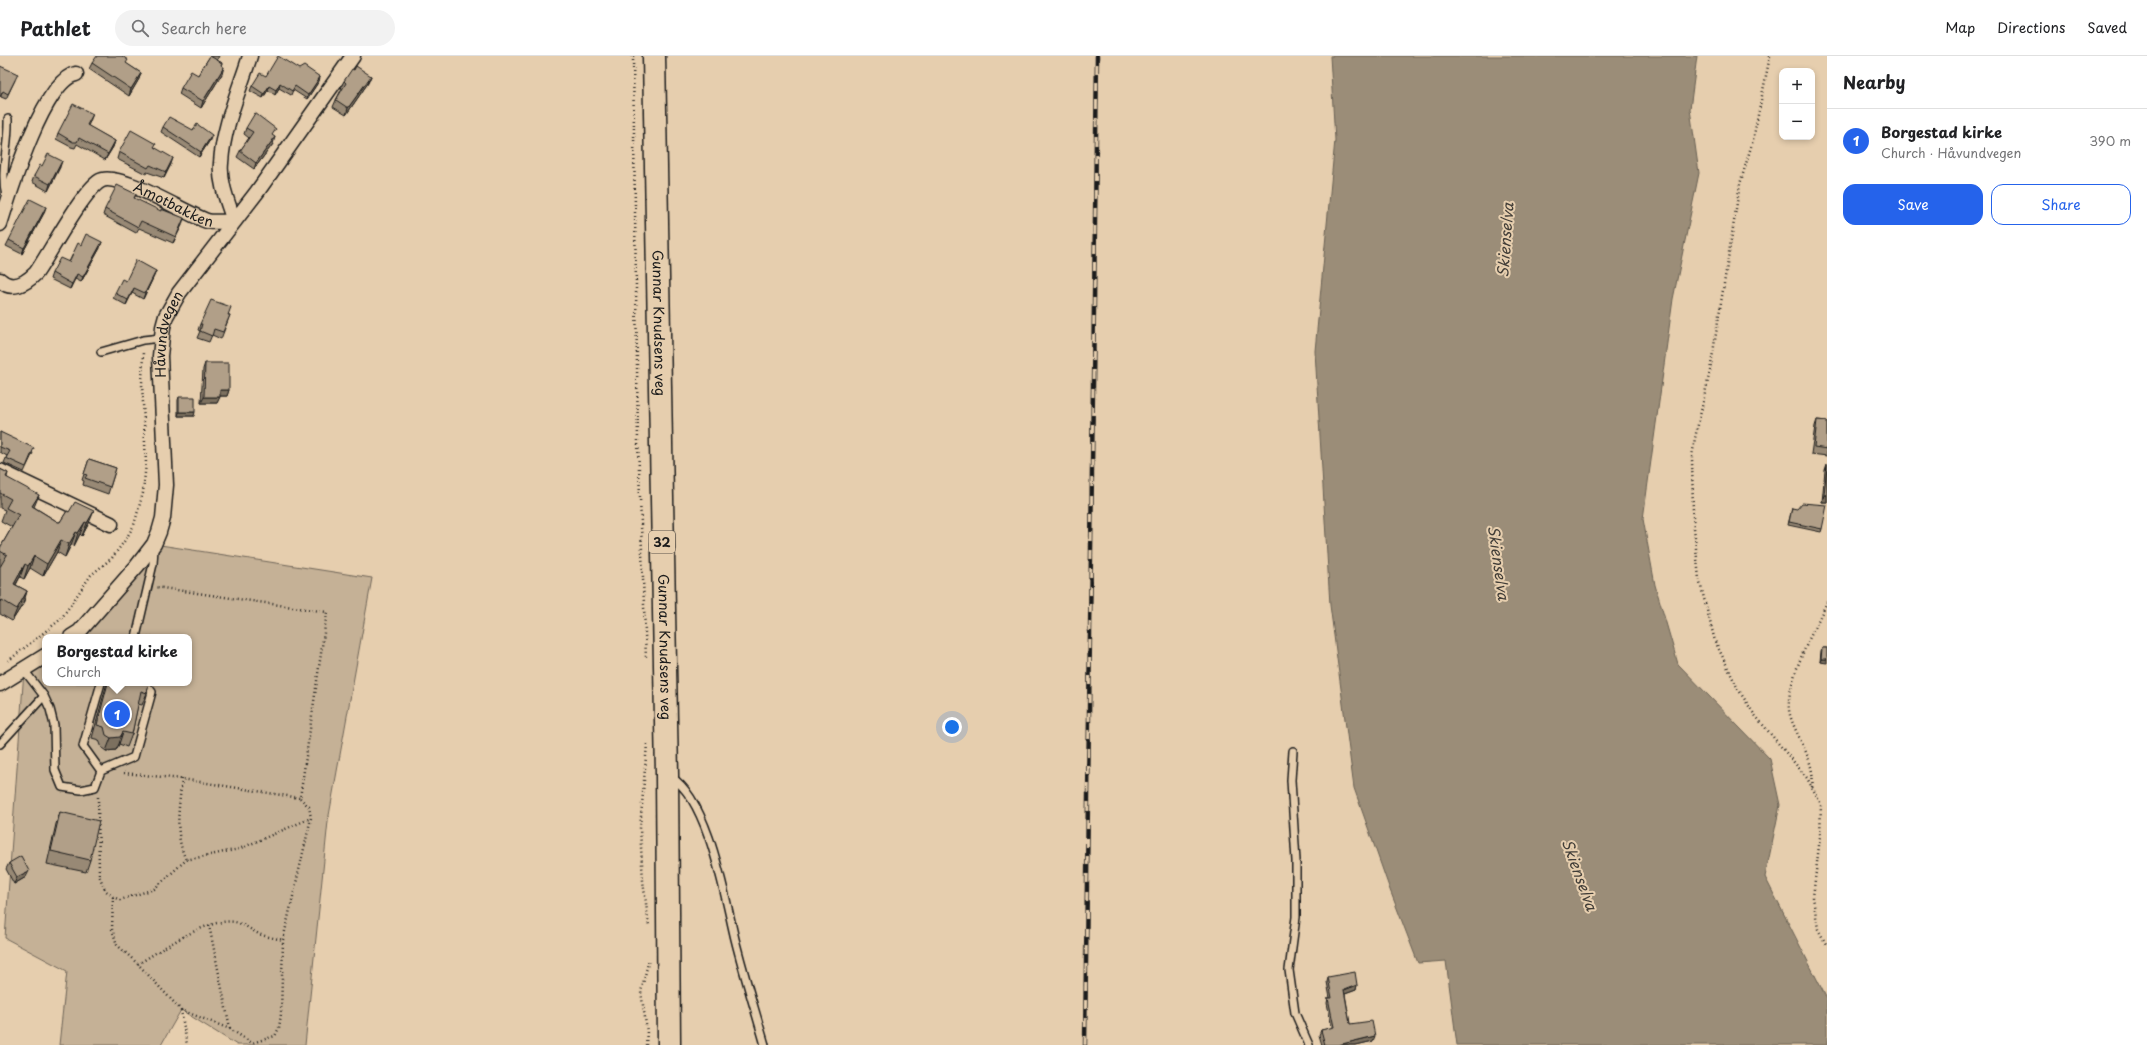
<!DOCTYPE html>
<meta charset="utf-8">
<style>
:root{--surface:#fff;--page:#f2f2f2;--text:#202124;--muted:#757577;--line:#e0e0e0;--accent:#2563eb}
body{margin:0;font-family:"Playpen Sans",sans-serif;background:var(--page);color:var(--text)}
.controls{position:absolute;right:12px;top:12px;display:grid;overflow:hidden;border-radius:8px;box-shadow:0 2px 6px #0003}
.controls button{width:36px;height:36px;display:grid;place-items:center;padding:0;border:0;border-bottom:1px solid var(--line);background:var(--surface);color:var(--text);font:20px sans-serif}
.you{position:absolute;left:952px;top:671px;width:14px;height:14px;margin:-10px;border:3px solid #fff;border-radius:50%;background:#1a73e8;box-shadow:0 0 0 6px #1a73e833}
.badge{display:grid;place-items:center;width:26px;height:26px;border-radius:50%;background:var(--accent);color:#fff;font-size:13px;font-weight:700}
.pin{position:absolute;translate:-50% -50%;border:2px solid #fff;box-shadow:0 1px 4px #0006}
.popup{position:absolute;left:42px;top:578px;width:150px;height:52px;box-sizing:border-box;display:grid;place-content:center;border-radius:8px;background:var(--surface);filter:drop-shadow(0 1px 3px #0005);font-size:13px;white-space:nowrap;color:var(--muted)}
.popup b{font-size:15px;color:var(--text)}
.popup::after{content:'';position:absolute;left:50%;top:100%;margin-left:-8px;border:8px solid transparent;border-top-color:var(--surface)}
.list{margin:0;padding:0;list-style:none}
h2{display:flex;justify-content:space-between;align-items:center;height:52px;margin:0;padding:0 16px;font-size:17px}
h2 small{font-size:13px;font-weight:400;color:var(--muted)}
.list li{display:grid;grid-template-columns:26px 1fr auto;gap:12px;align-items:center;box-sizing:border-box;height:64px;padding:0 16px;border-top:1px solid var(--line)}
.list b{display:block;font-size:15px;white-space:nowrap}
.list p{margin:0;font-size:13px;white-space:nowrap;color:var(--muted)}
.list em{font-size:13px;font-style:normal;color:var(--muted)}
.actions{display:flex;gap:8px;padding:12px 16px}
.actions a{flex:1;padding:9px 0;border:1px solid var(--accent);border-radius:12px;text-align:center;font-size:14px;color:var(--accent)}
.actions .main{background:var(--accent);color:#fff}
.icon{flex:none;width:22px;height:22px;fill:none;stroke:currentColor;stroke-width:2;stroke-linecap:round;stroke-linejoin:round}
.map{position:relative;flex:none;width:1827px;height:989px;overflow:hidden}
header{display:flex;align-items:center;gap:24px;box-sizing:border-box;height:56px;padding:0 20px;background:var(--surface);border-bottom:1px solid var(--line)}
header strong{font-size:19px}
nav{display:flex;gap:22px;margin-inline-start:auto;font-size:14px}
.search{width:280px;height:36px;background:var(--page);display:flex;align-items:center;gap:10px;box-sizing:border-box;padding:0 14px;border-radius:22px;color:var(--muted);font-size:15px}
main{display:flex}
aside{flex:1;background:var(--surface)}
.map>svg:first-child{display:block}
.green{fill:#c5b196;stroke:#706659}
.water{fill:#9b8d78;stroke:#686053}
.lines{fill:none;stroke-linecap:round;stroke-linejoin:round}
.lane-casing{stroke:#1c1c1c;stroke-width:10}
.street-casing{stroke:#1c1c1c;stroke-width:17}
.primary-casing{stroke:#1c1c1c;stroke-width:25}
.path{stroke:#1c1c1c;stroke-width:2.5;stroke-dasharray:1 3;stroke-linecap:butt}
.lane{stroke:#e6ceae;stroke-width:7}
.street{stroke:#e6ceae;stroke-width:14}
.primary{stroke:#e6ceae;stroke-width:22}
.rail-casing{stroke:#1c1c1c;stroke-width:4.5}
.rail{stroke:#e6ceae;stroke-width:3;stroke-dasharray:9;stroke-linecap:butt}
.wall{fill:#988975;stroke:#1c1c1c}
.shaded-wall{fill:#7c6f5f;stroke:#1c1c1c}
.building{fill:#b19f88;stroke:#1c1c1c}
.labels{text-anchor:middle;stroke-width:4;stroke-linejoin:round;paint-order:stroke}
.shield{fill:#e6ceae;stroke:#595148;stroke-width:1}
.shield-label{font-size:13px;font-weight:bold;fill:#1c1c1c}
.street-label{font-size:14px;fill:#1c1c1c;stroke:#e6ceae}
.water-label{font-size:15px;font-style:italic;fill:#423e38;stroke:#e6ceae}
</style>
<header>
<strong>Pathlet</strong>
<div class="search"><svg class="icon" aria-label="search" viewBox="0 0 24 24"><circle cx="10" cy="10" r="6"/><path d="M15 15l6 6"/></svg>Search here</div>
<nav><a>Map</a><a>Directions</a><a>Saved</a></nav>
</header>
<main>
<div class="map">
<svg width="1827" height="989" viewBox="0 0 1827 989">
<rect width="100%" height="100%" fill="#e6ceae"/>
<filter id="ink" filterUnits="userSpaceOnUse"><feTurbulence type="fractalNoise" baseFrequency=".025" numOctaves="2"/><feDisplacementMap in="SourceGraphic" scale="8" xChannelSelector="R" yChannelSelector="G"/><feConvolveMatrix kernelMatrix="1 2 1 2 8 2 1 2 1" color-interpolation-filters="sRGB"/></filter>
<g filter="url(#ink)">
<path class="green" d="M 154,488 L 372,522 L 328,765 L 305,989 L 237,989 L 181,954 L 161,989 L 59,989 L 67,915 L 5,882 L 24,614 L 45,600 L 45,627 L 189,627 L 189,581 L 71,581 Z"/>
<path class="water" d="M 1330,0 L 1697,0 L 1690,53 L 1699,117 L 1673,243 L 1643,463 L 1655,529 L 1678,608 L 1770,703 L 1780,749 L 1765,821 L 1827,943 L 1827,989 L 1457,989 L 1446,905 L 1418,907 L 1390,834 L 1354,732 L 1330,549 L 1315,295 L 1335,84 Z"/>
<g class="lines">
<g class="lane-casing">
<path id="lane" d="M 6,140 C 0,115 9,89 8,63
M 101,296 L 143,284 L 161,282
M 136,581 L 153,508 L 154,492
M 24,614 L 44,640 L 50,653 L 54,669 L 55,714 L 62,731 L 81,734 L 95,731 L 101,715 L 134,701 L 152,636 L 145,627
M 101,627 L 83,690 L 101,715
M 0,688 L 44,640
M 1293,695 L 1291,724 L 1296,805 L 1296,861 L 1289,914 L 1295,957 L 1309,989
M 671,721 C 709,744 725,842 735,883 C 744,919 755,954 765,989"/>
</g>
<g class="street-casing">
<g id="street">
<path d="M 0,168 C 9,139 44,23 76,18"/>
<path id="s1" d="M 0,224 C 12,236 26,227 36,217 C 50,197 82,136 100,125 C 117,114 186,158 207,165 C 214,167 226,165 234,165 C 228,147 219,126 221,107 C 223,71 239,35 250,0"/>
<path d="M 0,415 L 111,468"/>
<path id="s2" d="M 71,581 L 79,576 L 137,510 L 154,488 L 159,476 L 163,462 L 166,429 L 160,300 L 163,271 L 166,260 L 179,237 L 257,136 L 353,0"/>
<path d="M 0,628 L 45,600"/>
</g>
</g>
<g class="primary-casing">
<g id="primary">
<path id="s3" d="M 654,0 L 667,719 L 669,989"/>
</g>
</g>
<path class="path" d="M 633,0 L 638,387 L 646,603
M 1770,0 L 1753,84 L 1740,128 L 1710,315 L 1695,382 L 1692,401 L 1693,461 L 1699,523 L 1715,585 L 1738,633 L 1754,658 L 1807,722 L 1821,748 L 1820,781 L 1813,841 L 1818,873 L 1827,890
M 8,605 L 61,563 L 91,519 L 112,502 L 126,483 L 134,469 L 143,437 L 146,407 L 142,328 L 143,295
M 647,688 L 640,773 L 643,825 L 649,870
M 124,717 L 182,723 L 300,742 L 327,556 L 156,531
M 182,723 C 179,751 174,778 186,804
M 1812,731 C 1816,705 1797,683 1790,659 C 1782,631 1815,572 1827,546
M 98,741 L 99,819 L 105,834 L 113,841 L 120,844 L 154,833 L 186,804 L 239,793 L 311,762
M 113,841 L 112,873 L 117,889 L 138,908 L 181,954 L 230,973 L 252,987 L 275,980 L 279,972 L 281,958 L 283,884 L 311,762 L 309,751 L 300,742
M 209,869 L 230,972
M 138,908 C 161,894 208,861 235,866 C 244,868 251,874 259,878 C 266,881 275,882 283,884
M 181,954 L 187,989
M 646,989 L 647,975 L 641,936 L 649,903"/>
<use href="#lane" class="lane"/>
<use href="#street" class="street"/>
<use href="#primary" class="primary"/>
<g class="rail-casing">
<path id="rail" d="M 1085,989 L 1097,0"/>
</g>
<use href="#rail" class="rail"/>
</g>
<path class="wall" d="M 210,0 L 219,0 L 217,4 L 222,7 L 221,9 L 222,18 L 201,52 L 179,38 L 181,32 L 198,19 Z
M 92,7 L 127,8 L 141,17 L 139,23 L 129,40 L 89,13 Z
M 0,10 L 15,24 L 6,43 L 1,41 Z
M 299,13 L 320,21 L 319,25 L 307,43 L 293,34 L 291,39 L 279,32 L 275,39 L 268,34 L 263,42 L 250,35 L 252,30 L 266,20 Z
M 354,14 L 371,20 L 368,27 L 346,59 L 333,51 L 336,44 L 342,32 L 341,31 L 344,25 Z
M 93,58 L 88,70 L 115,85 L 113,91 L 105,104 L 77,88 L 75,92 L 71,91 L 56,83 L 58,77 Z
M 163,71 L 210,84 L 199,101 L 161,76 Z
M 246,72 L 273,80 L 273,88 L 254,113 L 237,101 L 240,95 L 249,82 L 244,78 Z
M 155,91 L 171,108 L 164,122 L 147,116 L 146,118 L 117,103 L 119,96 Z
M 42,110 L 60,111 L 48,135 L 32,126 L 34,120 Z
M 136,138 L 134,143 L 182,169 L 173,187 L 139,172 L 136,177 L 103,159 L 105,153 Z
M 44,157 L 22,198 L 6,190 L 9,184 Z
M 81,189 L 100,192 L 81,226 L 75,223 L 70,233 L 50,223 L 52,217 L 69,206 Z
M 156,215 L 154,220 L 143,243 L 132,237 L 126,249 L 113,242 L 115,237 L 126,225 Z
M 228,259 L 230,259 L 221,283 L 212,279 L 209,286 L 197,282 L 200,275 L 198,274 L 200,268 Z
M 205,307 L 229,334 L 227,340 L 220,340 L 217,347 L 201,347 L 203,313 Z
M 179,341 L 194,360 L 178,360 L 178,344 Z
M 1817,364 L 1827,365 L 1827,400 L 1811,398 L 1815,370 Z
M 0,376 L 33,397 L 24,416 L 4,407 L 7,400 L 0,396 Z
M 89,403 L 116,412 L 108,438 L 83,429 L 84,425 L 82,424 Z
M 1827,408 L 1827,446 L 1822,446 L 1825,414 Z
M 0,413 L 8,417 L 7,421 L 34,451 L 58,466 L 60,466 L 67,455 L 89,467 L 82,480 L 80,478 L 74,490 L 71,489 L 65,501 L 57,496 L 43,520 L 30,512 L 24,523 L 20,521 L 16,529 L 27,535 L 23,548 L 12,565 L 0,558 L 0,511 L 1,510 L 0,510 L 0,492 L 12,471 L 1,465 L 5,454 L 0,452 Z
M 1792,452 L 1822,473 L 1821,476 L 1788,469 Z
M 1822,592 L 1827,592 L 1820,606 L 1821,595 Z
M 107,627 L 149,627 L 147,637 L 142,649 L 138,648 L 132,678 L 127,691 L 119,688 L 116,694 L 106,695 L 102,692 L 99,684 L 92,682 Z
M 60,756 L 90,804 L 86,816 L 47,808 L 56,768 Z
M 9,807 L 26,821 L 14,828 L 6,813 Z
M 1328,921 L 1357,929 L 1356,934 L 1345,938 L 1350,968 L 1373,985 L 1356,989 L 1322,989 L 1319,979 L 1321,974 L 1332,972 L 1327,947 L 1328,942 L 1330,942 L 1327,926 Z"/>
<path class="shaded-wall" d="M 224,11 L 222,18 L 201,52 L 203,45 Z
M 141,17 L 139,23 L 129,40 L 131,33 Z
M 371,20 L 368,27 L 346,59 L 348,52 Z
M 320,21 L 319,25 L 307,43 L 308,39 Z
M 280,27 L 279,32 L 275,39 L 276,34 Z
M 269,30 L 268,34 L 263,42 L 264,38 Z
M 212,79 L 210,84 L 199,101 L 201,96 Z
M 275,81 L 273,88 L 254,113 L 256,107 Z
M 115,85 L 113,91 L 105,104 L 108,98 Z
M 173,102 L 171,108 L 164,122 L 166,116 Z
M 62,105 L 60,111 L 48,135 L 50,128 Z
M 46,151 L 44,157 L 22,198 L 24,192 Z
M 184,162 L 182,169 L 173,187 L 176,181 Z
M 102,186 L 100,192 L 81,226 L 83,221 Z
M 156,215 L 154,220 L 143,243 L 145,237 Z
M 77,218 L 75,223 L 70,233 L 72,228 Z
M 134,232 L 132,237 L 126,249 L 128,244 Z
M 220,334 L 229,334 L 227,340 L 217,340 Z
M 204,341 L 220,341 L 217,347 L 201,347 Z
M 179,356 L 195,356 L 194,360 L 178,360 Z
M 39,439 L 34,451 L 28,463 L 32,450 Z
M 1824,439 L 1827,439 L 1827,446 L 1822,446 Z
M 94,455 L 89,467 L 82,480 L 87,467 Z
M 85,466 L 80,478 L 74,490 L 78,477 Z
M 76,476 L 71,489 L 65,501 L 69,488 Z
M 61,484 L 57,496 L 43,520 L 47,508 Z
M 34,500 L 30,512 L 24,523 L 28,510 Z
M 25,508 L 20,521 L 9,540 L 14,528 Z
M 27,535 L 23,548 L 12,565 L 17,553 Z
M 1821,603 L 1827,603 L 1827,607 L 1820,606 Z
M 123,676 L 119,688 L 116,694 L 106,695 L 111,682 Z
M 29,815 L 26,821 L 14,828 L 17,821 Z
M 1357,929 L 1356,934 L 1342,939 L 1344,934 Z
M 1375,980 L 1373,985 L 1356,989 L 1338,989 Z"/>
<path class="building" d="M 97,0 L 122,0 L 128,4 L 126,7 L 141,17 L 131,33 L 92,7 Z
M 210,0 L 222,7 L 221,9 L 224,11 L 203,45 L 181,32 L 191,15 L 198,19 Z
M 278,0 L 299,13 L 304,10 L 320,21 L 308,39 L 295,30 L 292,35 L 280,27 L 276,34 L 269,30 L 264,38 L 252,30 L 260,17 L 266,20 Z
M 0,10 L 18,18 L 8,38 L 3,35 L 0,41 Z
M 356,10 L 371,20 L 348,52 L 336,44 L 346,27 L 344,25 L 352,13 L 354,14 Z
M 73,48 L 93,58 L 87,69 L 115,85 L 108,98 L 79,82 L 77,86 L 73,86 L 58,77 Z
M 255,57 L 276,73 L 272,79 L 275,81 L 256,107 L 240,95 L 253,76 L 246,72 Z
M 169,61 L 193,74 L 197,68 L 212,79 L 201,96 L 163,71 Z
M 131,74 L 156,88 L 154,91 L 173,102 L 166,116 L 150,109 L 148,112 L 119,96 Z
M 48,98 L 62,105 L 50,128 L 34,120 L 40,109 L 42,110 Z
M 117,129 L 136,138 L 134,142 L 161,155 L 161,153 L 184,162 L 176,181 L 141,165 L 138,171 L 105,153 Z
M 30,143 L 46,151 L 24,192 L 9,184 Z
M 86,178 L 102,186 L 83,221 L 77,218 L 72,228 L 52,217 L 60,202 L 69,206 L 78,187 L 81,189 Z
M 136,204 L 156,215 L 145,237 L 134,232 L 128,244 L 115,237 L 122,223 L 126,225 Z
M 211,244 L 231,251 L 228,259 L 230,259 L 223,276 L 214,273 L 212,280 L 200,275 L 202,268 L 200,268 Z
M 205,307 L 229,307 L 229,334 L 220,334 L 220,341 L 204,341 Z
M 179,341 L 195,341 L 195,356 L 179,356 Z
M 1817,364 L 1827,365 L 1827,393 L 1814,391 Z
M 0,376 L 34,392 L 26,411 L 6,402 L 10,395 L 0,391 Z
M 89,403 L 116,412 L 110,431 L 85,422 L 87,419 L 84,418 Z
M 1827,409 L 1827,439 L 1824,439 Z
M 0,413 L 8,417 L 6,421 L 39,439 L 32,450 L 58,466 L 60,466 L 67,455 L 69,456 L 75,446 L 94,455 L 87,467 L 85,466 L 78,477 L 76,476 L 69,488 L 61,484 L 47,508 L 34,500 L 28,510 L 25,508 L 14,528 L 27,535 L 17,553 L 2,544 L 0,546 L 0,511 L 7,499 L 0,495 L 0,492 L 19,459 L 6,452 L 11,443 L 0,437 Z
M 1802,447 L 1827,449 L 1822,473 L 1789,466 L 1792,452 L 1797,453 Z
M 1822,592 L 1827,592 L 1827,603 L 1821,603 Z
M 108,627 L 149,627 L 147,637 L 141,635 L 132,678 L 123,676 L 120,681 L 111,682 L 106,679 L 104,671 L 97,669 Z
M 60,756 L 99,765 L 90,804 L 51,795 Z
M 21,800 L 29,815 L 17,821 L 9,807 Z
M 1355,916 L 1357,929 L 1344,934 L 1350,968 L 1372,965 L 1375,980 L 1338,989 L 1325,989 L 1321,974 L 1334,971 L 1328,942 L 1332,942 L 1328,921 Z"/>
</g>
<g class="labels">
<rect class="shield" x="649" y="475" width="26" height="22" rx="3"/>
<g class="shield-label">
<text x="662" y="491">32</text>
</g>
<g class="street-label">
<text dy="5" stroke="none"><textPath href="#s1" startOffset="233">Åmotbakken</textPath></text>
<text dy="5" stroke="none"><textPath href="#s3" startOffset="267">Gunnar Knudsens veg</textPath></text>
<text dy="5" stroke="none"><textPath href="#s2" startOffset="338">Håvundvegen</textPath></text>
<text dy="5" stroke="none"><textPath href="#s3" startOffset="591">Gunnar Knudsens veg</textPath></text>
</g>
<g class="water-label">
<text transform="translate(1506 184) rotate(-86)" y="5">Skienselva</text>
<text transform="translate(1498 507) rotate(82)" y="5">Skienselva</text>
<text transform="translate(1579 819) rotate(70)" y="5">Skienselva</text>
</g>
</g>
</svg>
<div class="controls">
<button>+</button>
<button>−</button>
</div>
<div class="you"></div>
<div class="pin badge" style="left:117px;top:658px">1</div>
<div class="popup"><b>Borgestad kirke</b>Church</div>
</div>
<aside>
<h2>Nearby<small></small></h2>
<ul class="list">
<li><span class="badge">1</span><div><b>Borgestad kirke</b><p>Church · Håvundvegen</p></div><em>390 m</em></li>
</ul>
<div class="actions"><a class="main">Save</a><a>Share</a></div>
</aside>
</main>
